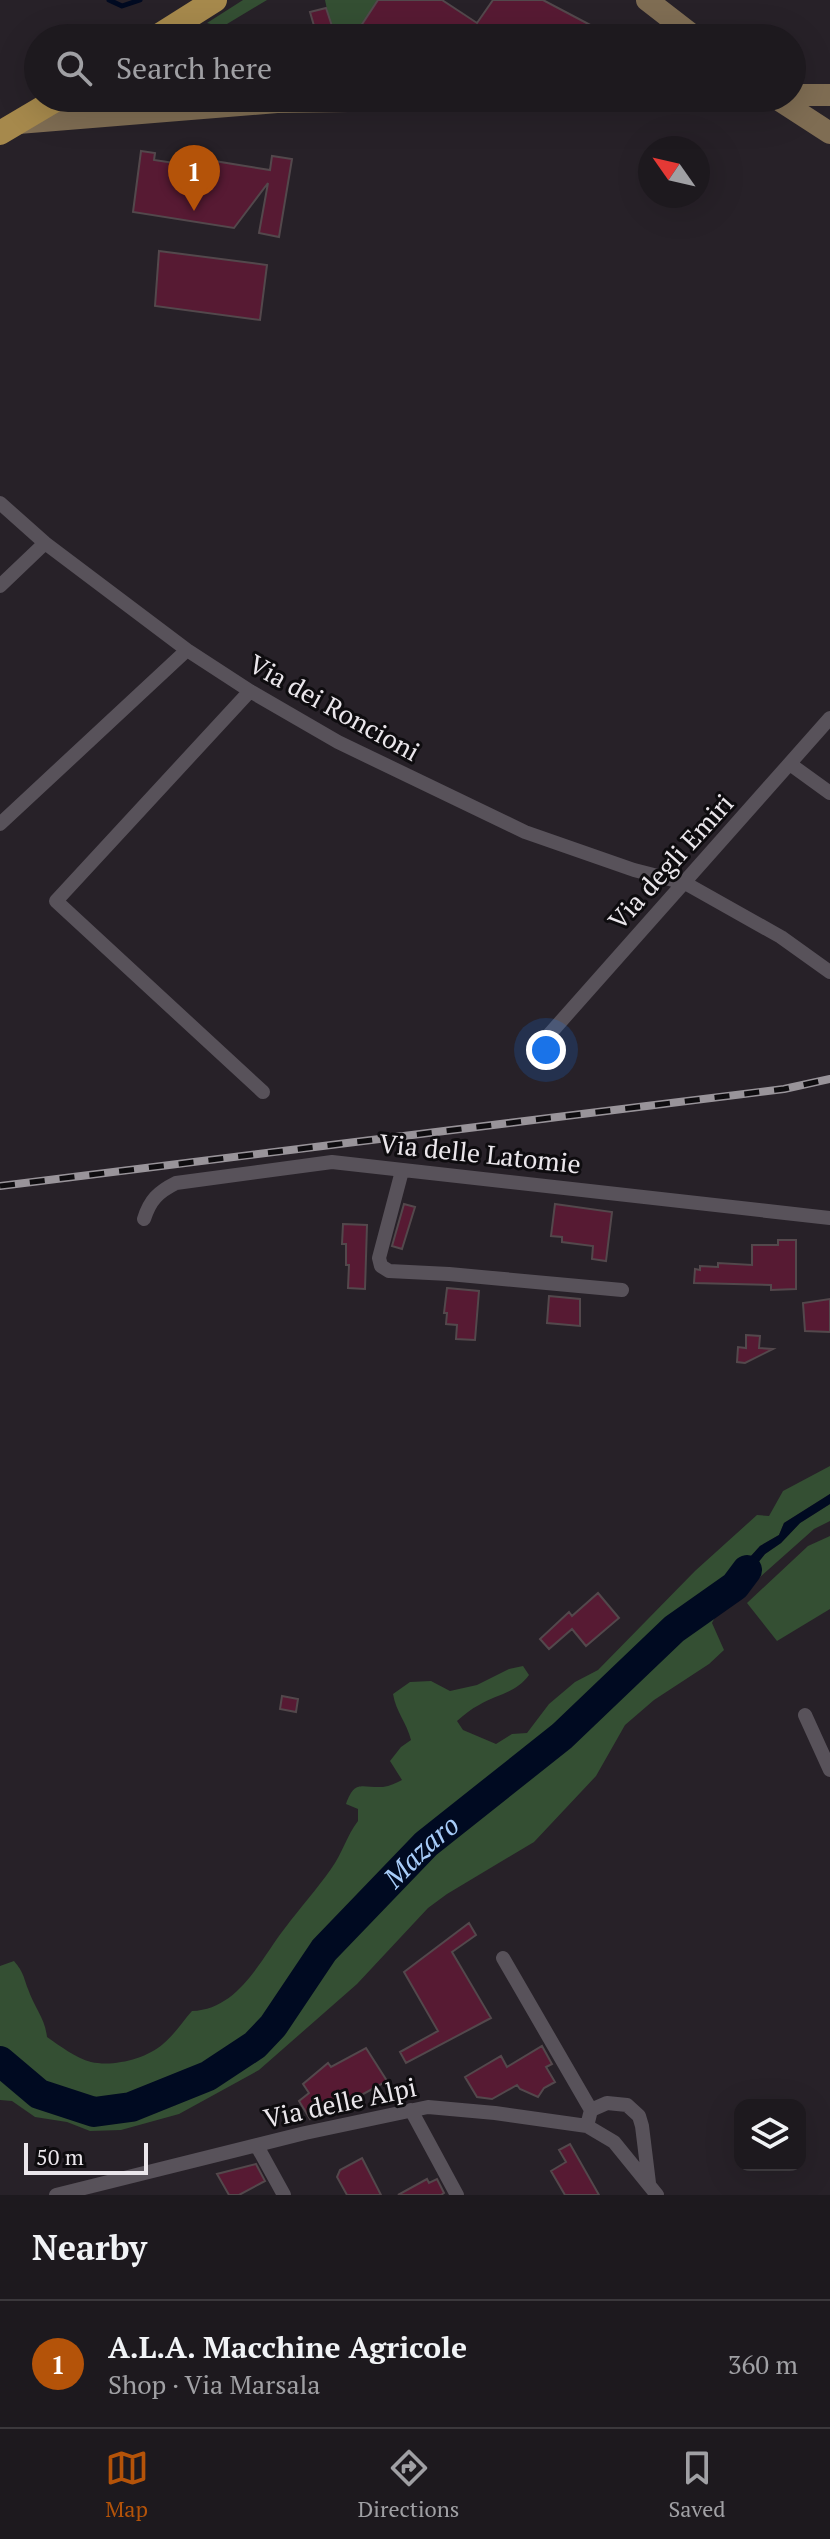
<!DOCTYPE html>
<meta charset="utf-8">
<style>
:root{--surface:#1d191e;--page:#252227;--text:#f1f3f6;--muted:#a0a0a4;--line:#3b383c;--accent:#b45309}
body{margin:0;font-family:"PT Serif",serif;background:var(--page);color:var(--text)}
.controls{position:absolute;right:24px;bottom:24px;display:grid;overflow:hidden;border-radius:16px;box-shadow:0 8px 32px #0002}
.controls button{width:72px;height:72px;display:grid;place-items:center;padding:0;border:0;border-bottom:2px solid var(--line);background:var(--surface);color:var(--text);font:40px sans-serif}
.compass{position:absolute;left:638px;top:136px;width:72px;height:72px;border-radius:50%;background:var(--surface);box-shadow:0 8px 32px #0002;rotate:304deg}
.scale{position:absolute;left:24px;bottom:20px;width:124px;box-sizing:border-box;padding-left:8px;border:4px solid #eae6eb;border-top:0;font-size:22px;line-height:28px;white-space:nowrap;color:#eae6eb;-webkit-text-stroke:6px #0e0c0f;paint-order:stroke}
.you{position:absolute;left:546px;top:1050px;width:28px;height:28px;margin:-20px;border:6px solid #fff;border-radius:50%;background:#1a73e8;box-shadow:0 0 0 12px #1a73e833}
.badge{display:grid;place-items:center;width:52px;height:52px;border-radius:50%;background:var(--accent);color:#fff;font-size:26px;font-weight:700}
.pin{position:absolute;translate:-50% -66px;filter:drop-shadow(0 2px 4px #0008)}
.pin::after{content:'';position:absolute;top:42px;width:28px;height:24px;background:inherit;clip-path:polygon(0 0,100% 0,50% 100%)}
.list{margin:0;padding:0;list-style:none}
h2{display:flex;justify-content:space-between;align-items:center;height:104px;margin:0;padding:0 32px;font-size:34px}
h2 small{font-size:26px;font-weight:400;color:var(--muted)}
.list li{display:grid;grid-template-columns:52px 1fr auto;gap:24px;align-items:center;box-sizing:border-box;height:128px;padding:0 32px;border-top:2px solid var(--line)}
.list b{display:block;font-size:30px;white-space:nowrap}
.list p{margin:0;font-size:26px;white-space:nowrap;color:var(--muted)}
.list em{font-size:26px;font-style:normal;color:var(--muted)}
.icon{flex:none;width:44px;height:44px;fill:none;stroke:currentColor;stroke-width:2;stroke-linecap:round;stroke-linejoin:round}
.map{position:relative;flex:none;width:830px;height:2195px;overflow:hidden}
.search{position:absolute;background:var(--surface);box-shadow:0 8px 32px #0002;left:24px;right:24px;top:24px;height:88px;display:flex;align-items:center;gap:20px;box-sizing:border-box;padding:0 28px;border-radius:44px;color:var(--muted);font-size:30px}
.sheet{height:232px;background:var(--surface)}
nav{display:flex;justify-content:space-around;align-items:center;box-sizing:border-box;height:112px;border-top:2px solid var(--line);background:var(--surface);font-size:22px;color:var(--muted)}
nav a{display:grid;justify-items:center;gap:4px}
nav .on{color:var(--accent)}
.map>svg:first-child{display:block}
.green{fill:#344f33}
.water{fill:#000a21}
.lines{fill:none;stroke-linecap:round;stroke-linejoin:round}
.stream{stroke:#000a21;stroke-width:5}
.river{stroke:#000a21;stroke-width:30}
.building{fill:#571a33;stroke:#53484c;stroke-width:2}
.street{stroke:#58525a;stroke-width:14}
.secondary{stroke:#7f6d53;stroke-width:22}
.primary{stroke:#a6894c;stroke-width:24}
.rail-casing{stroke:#99949a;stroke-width:8}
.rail{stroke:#0e0c0f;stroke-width:5;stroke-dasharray:15;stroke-linecap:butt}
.labels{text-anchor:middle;stroke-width:6;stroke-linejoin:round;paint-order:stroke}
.street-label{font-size:26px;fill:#eae6eb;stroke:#0e0c0f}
.water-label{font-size:28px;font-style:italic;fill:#a7ccf9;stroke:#0e0c0f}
</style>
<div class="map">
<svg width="830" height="2195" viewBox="0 0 830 2195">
<rect width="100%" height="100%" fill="#272128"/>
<path class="green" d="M 243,0 L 267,0 L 222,27 L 207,23 Z
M 325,0 L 378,0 L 353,38 L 333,38 Z
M 830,1466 L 830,1494 L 784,1523 L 779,1535 L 760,1546 L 742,1566 L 736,1580 L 726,1584 L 719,1595 L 744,1579 L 765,1554 L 781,1543 L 800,1523 L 830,1504 L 830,1521 L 814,1529 L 732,1602 L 720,1607 L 712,1623 L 724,1650 L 709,1664 L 654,1700 L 625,1725 L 596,1776 L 534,1842 L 447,1894 L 428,1908 L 357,1984 L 259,2070 L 179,2114 L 121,2130 L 90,2131 L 67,2122 L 35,2117 L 12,2101 L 0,2100 L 0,1966 L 14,1961 C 24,1973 23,1976 28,1989 C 34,2007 45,2018 47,2037 C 60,2046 76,2058 91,2062 C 113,2067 146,2059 163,2044 C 174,2035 183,2021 192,2011 C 239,2009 260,1960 285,1928 C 300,1908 317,1889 331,1869 C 342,1854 347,1835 358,1821 L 358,1809 L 346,1804 C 355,1779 361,1788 383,1787 C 390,1786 396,1783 402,1780 L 390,1761 L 401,1747 L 411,1740 C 407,1723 396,1712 393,1694 L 410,1682 L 431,1681 L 450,1691 L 477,1685 L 509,1669 L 523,1666 L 529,1675 C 516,1693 497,1694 479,1705 C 471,1709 464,1715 457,1721 L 463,1730 L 496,1744 L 512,1734 L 527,1733 L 549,1704 L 575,1682 L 598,1670 L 695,1571 L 757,1515 L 769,1516 L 783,1491 Z
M 830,1536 L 830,1609 L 777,1641 L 747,1603 L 808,1546 Z"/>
<path class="water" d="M 830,1494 L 830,1504 L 800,1523 L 781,1543 L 765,1554 L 737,1589 L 718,1596 L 726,1584 L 736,1579 L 742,1566 L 760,1546 L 779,1535 L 784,1523 Z"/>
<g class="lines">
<path class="stream" d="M 109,0 L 122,6 L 140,0"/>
<path class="river" id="s1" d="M 0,2061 L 39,2094 L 94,2112 L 131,2107 L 208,2076 L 255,2045 L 273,2026 L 324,1950 L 426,1844 L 562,1736 L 674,1629 L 735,1586 L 747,1570"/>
</g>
<path class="building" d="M 378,0 L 442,0 L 477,23 L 493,0 L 543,0 L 615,38 L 353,38 Z
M 326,8 L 336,38 L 317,36 L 310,12 Z
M 141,151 L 155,153 L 154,160 L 201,167 L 202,159 L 270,170 L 272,156 L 292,159 L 279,237 L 259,233 L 268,183 L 234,228 L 133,212 Z
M 159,251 L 267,265 L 260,320 L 155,306 Z
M 404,1204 L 415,1207 L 402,1249 L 392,1246 Z
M 555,1204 L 612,1212 L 606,1261 L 592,1259 L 593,1246 L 562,1242 L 562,1237 L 551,1236 Z
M 343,1224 L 367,1225 L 365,1289 L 348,1288 L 349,1265 L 346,1265 L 346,1244 L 342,1244 Z
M 778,1240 L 796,1240 L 796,1289 L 771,1290 L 771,1285 L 694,1283 L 695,1269 L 700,1270 L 700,1266 L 718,1267 L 718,1263 L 752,1265 L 752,1245 L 778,1245 Z
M 447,1288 L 479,1291 L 475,1340 L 456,1339 L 457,1325 L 446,1324 L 447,1313 L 444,1313 Z
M 549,1296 L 580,1299 L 580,1326 L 547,1323 Z
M 830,1299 L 830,1332 L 805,1331 L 803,1303 Z
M 746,1335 L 760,1336 L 759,1348 L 773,1349 L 745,1363 L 737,1362 L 738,1347 L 746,1348 Z
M 598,1593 L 619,1618 L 586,1646 L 572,1629 L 549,1649 L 540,1639 L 569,1612 L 572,1616 Z
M 282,1696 L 298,1699 L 296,1712 L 280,1709 Z
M 469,1923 L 476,1935 L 452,1952 L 491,2018 L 406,2063 L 400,2052 L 438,2031 L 404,1972 Z
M 542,2046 L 552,2064 L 546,2067 L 555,2082 L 544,2088 L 538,2097 L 520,2089 L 517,2085 L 492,2099 L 477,2097 L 465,2077 L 501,2056 L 507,2067 Z
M 366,2048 L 387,2081 L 345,2104 L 321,2111 L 310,2119 L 299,2101 L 309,2093 L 303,2084 L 328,2063 L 331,2067 Z
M 570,2144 L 599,2195 L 565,2195 L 551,2171 L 566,2162 L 559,2150 Z
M 362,2158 L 381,2195 L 347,2195 L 337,2177 L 340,2170 Z
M 256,2164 L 265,2181 L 239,2195 L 229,2195 L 217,2174 Z
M 427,2179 L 429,2183 L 437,2179 L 444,2193 L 441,2195 L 398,2195 Z"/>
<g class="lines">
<path class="street" d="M 0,503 L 45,543 L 187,650 L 250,691 L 338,742 L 525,832 L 634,870 L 685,883 L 781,937 L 830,972
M 0,586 L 45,543
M 250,691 L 56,901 L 263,1092
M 790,764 L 830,793
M 0,824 L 187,650
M 547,1037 L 830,718
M 402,1171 L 379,1258 L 381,1266 L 389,1271 L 449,1274 L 622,1290
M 144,1219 C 150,1200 158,1192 176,1183 L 332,1162 L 830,1218
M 805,1715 L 830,1770
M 503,1958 L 591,2110 L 587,2126
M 411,2110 L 457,2195
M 591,2110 L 607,2103 L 627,2105 L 639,2116 L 642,2126 L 649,2183
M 257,2146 L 284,2195
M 56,2195 L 305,2133 L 428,2107 L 495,2113 L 587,2126 L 614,2142 L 657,2195"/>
<path class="secondary" d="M 647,0 L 696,38
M 792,95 L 830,95
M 776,98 L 830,133
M 18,123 L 277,102 L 558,98"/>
<path class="primary" d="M 155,38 L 215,0
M 0,133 L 59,98"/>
<g class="rail-casing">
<path id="rail" d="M 0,1186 L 784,1089 L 830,1079"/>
</g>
<use href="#rail" class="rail"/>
</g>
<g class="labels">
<g class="street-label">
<text transform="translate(334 708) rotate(29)" y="9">Via dei Roncioni</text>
<text transform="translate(671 862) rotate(-48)" y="9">Via degli Emiri</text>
<text transform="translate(480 1154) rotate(6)" y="9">Via delle Latomie</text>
<text transform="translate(340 2103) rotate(-12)" y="9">Via delle Alpi</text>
</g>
<g class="water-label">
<text dy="10" stroke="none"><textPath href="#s1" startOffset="542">Mazaro</textPath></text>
</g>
</g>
</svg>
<div class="controls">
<button><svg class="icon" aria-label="layers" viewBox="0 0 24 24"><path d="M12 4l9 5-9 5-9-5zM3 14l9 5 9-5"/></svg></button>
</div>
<svg class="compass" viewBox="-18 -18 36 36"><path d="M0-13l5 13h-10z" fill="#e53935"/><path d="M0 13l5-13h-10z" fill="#a0a0a4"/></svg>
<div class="scale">50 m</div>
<div class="you"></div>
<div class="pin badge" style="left:194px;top:211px">1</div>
<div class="search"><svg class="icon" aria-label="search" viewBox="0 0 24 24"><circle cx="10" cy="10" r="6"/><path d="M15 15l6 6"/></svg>Search here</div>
</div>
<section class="sheet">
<h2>Nearby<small></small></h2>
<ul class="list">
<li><span class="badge">1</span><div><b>A.L.A. Macchine Agricole</b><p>Shop · Via Marsala</p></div><em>360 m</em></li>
</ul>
</section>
<nav>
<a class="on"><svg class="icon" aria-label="map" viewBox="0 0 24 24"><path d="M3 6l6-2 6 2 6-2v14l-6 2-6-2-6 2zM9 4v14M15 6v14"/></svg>Map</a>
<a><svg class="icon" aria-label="directions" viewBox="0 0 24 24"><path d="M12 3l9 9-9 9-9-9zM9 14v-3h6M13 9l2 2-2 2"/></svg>Directions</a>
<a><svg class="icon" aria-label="saved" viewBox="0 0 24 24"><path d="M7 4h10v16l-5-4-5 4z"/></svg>Saved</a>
</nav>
